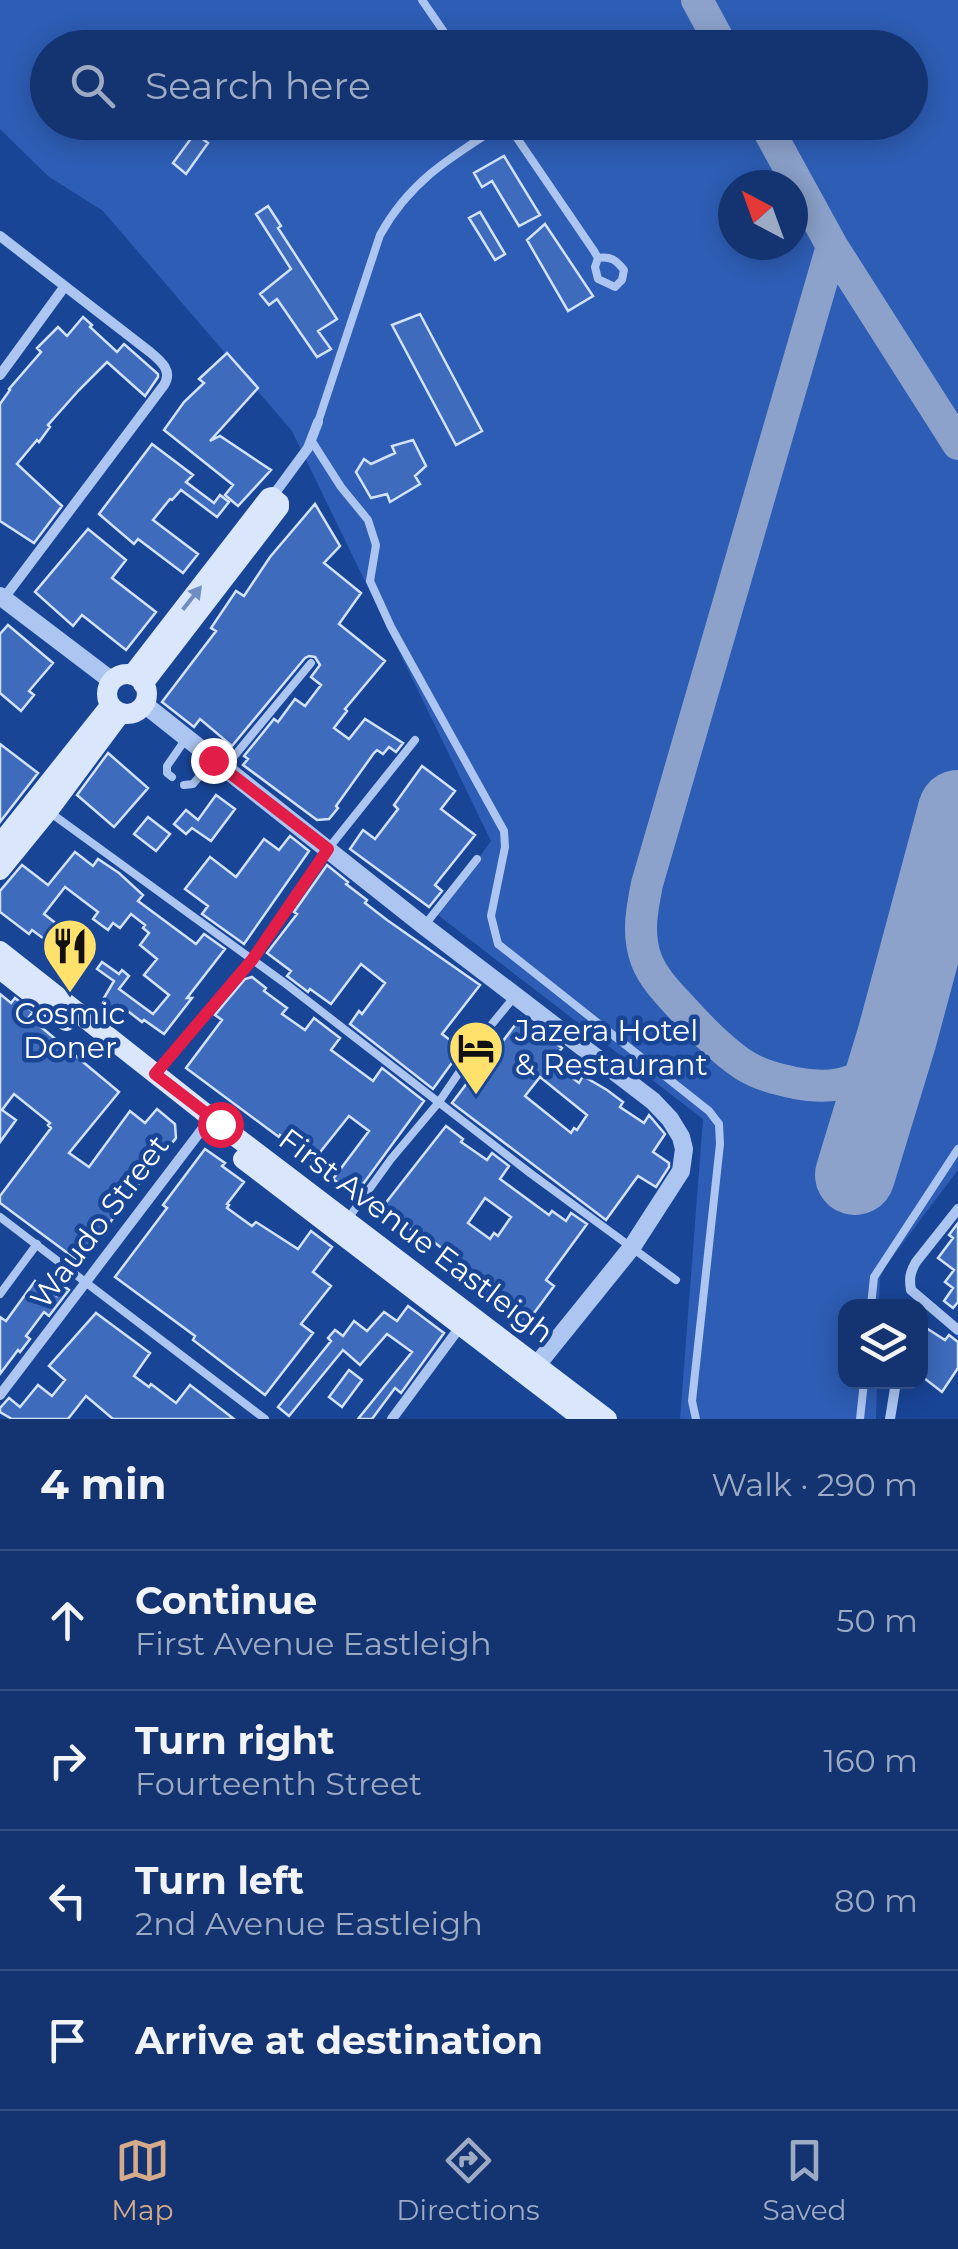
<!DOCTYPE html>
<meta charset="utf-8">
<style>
:root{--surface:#133471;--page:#203f79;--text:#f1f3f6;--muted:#9daac3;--line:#324f84;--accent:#d6ab8b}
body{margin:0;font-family:Montserrat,sans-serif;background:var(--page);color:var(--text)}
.controls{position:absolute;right:30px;bottom:30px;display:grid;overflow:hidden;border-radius:20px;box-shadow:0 5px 25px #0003}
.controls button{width:90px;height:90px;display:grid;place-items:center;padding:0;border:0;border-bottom:2px solid var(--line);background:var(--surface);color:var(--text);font:50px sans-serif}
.compass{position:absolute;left:718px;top:170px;width:90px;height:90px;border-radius:50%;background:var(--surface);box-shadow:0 5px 25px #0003;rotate:319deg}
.stop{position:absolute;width:30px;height:30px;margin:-22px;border:8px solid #e11d48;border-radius:50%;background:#fff}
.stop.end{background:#e11d48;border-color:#fff;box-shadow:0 2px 10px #0008}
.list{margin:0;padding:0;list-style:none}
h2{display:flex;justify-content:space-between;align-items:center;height:130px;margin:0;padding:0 40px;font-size:42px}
h2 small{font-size:32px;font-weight:400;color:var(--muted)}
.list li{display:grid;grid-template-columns:65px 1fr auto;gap:30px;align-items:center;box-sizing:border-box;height:140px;padding:0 40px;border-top:2px solid var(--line)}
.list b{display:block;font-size:38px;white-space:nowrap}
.list p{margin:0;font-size:32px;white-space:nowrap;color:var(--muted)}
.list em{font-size:32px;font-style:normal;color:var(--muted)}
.icon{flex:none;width:55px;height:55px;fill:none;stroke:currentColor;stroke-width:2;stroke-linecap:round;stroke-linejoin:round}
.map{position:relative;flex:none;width:958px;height:1419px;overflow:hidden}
.search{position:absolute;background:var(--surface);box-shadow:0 5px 25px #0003;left:30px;right:30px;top:30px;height:110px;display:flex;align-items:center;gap:25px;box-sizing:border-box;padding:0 35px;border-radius:55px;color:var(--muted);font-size:38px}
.sheet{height:690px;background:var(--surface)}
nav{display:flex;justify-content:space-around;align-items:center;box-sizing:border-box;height:140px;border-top:2px solid var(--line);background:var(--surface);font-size:28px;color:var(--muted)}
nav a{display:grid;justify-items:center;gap:5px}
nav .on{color:var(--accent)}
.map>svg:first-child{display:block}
.green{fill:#2d5db4;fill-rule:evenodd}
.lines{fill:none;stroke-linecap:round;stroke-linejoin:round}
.taxiway{stroke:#8ca2cb;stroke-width:32}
.runway{stroke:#8ca2cb;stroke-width:80}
.building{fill:#3e6bbc;stroke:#d3e2fb;stroke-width:2.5;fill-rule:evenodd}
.service{stroke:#acc5f1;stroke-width:8}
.minor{stroke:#acc5f1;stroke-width:10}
.tertiary{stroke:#acc5f1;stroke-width:18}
.secondary{stroke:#dae6fb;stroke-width:20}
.oneway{fill:#708dc4}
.route{stroke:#e11d48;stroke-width:12}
.labels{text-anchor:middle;stroke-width:9;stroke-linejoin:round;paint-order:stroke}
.poi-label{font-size:30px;fill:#fff;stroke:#194597}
.street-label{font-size:30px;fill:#fff;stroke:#194597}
</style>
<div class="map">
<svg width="958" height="1419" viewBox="0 0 958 1419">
<rect width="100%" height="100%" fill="#194597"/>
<path class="green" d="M 0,0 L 958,0 L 958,1170 L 887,1264 L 880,1277 L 879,1306 L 846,1306 L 846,1382 L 877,1382 L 876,1419 L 680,1419 L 703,1119 L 438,915 L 491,841 L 292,431 L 103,211 L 48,176 L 0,129 ZM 48,48 L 910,48 L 910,122 L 48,122 ZM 733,185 L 793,185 L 793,245 L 733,245 Z"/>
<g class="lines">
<path class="taxiway" d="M 697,0 L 723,48
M 764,122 L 832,246 L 958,444
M 832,246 L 647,884 C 642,909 637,934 646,959 C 653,978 669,994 682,1008 C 701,1029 721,1050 744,1065 C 760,1075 777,1079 795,1083 C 841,1092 874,1080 897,1037"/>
<path class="runway" d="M 855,1175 L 897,1037 L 958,810"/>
</g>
<path class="building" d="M 195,133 L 208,143 L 186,174 L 173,163 Z
M 504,156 L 540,215 L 519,226 L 492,181 L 482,187 L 474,173 Z
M 268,206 L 281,226 L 278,228 L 337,319 L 318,331 L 331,349 L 317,357 L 277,299 L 269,305 L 260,294 L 291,269 L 256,214 Z
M 480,212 L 505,254 L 495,260 L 469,218 Z
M 545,224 L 593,296 L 568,311 L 527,240 Z
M 420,314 L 482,431 L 456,445 L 392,325 Z
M 83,317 L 92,325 L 90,327 L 117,352 L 124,344 L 158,374 L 158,377 L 145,396 L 107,362 L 79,390 L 48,425 L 50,427 L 39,442 L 37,440 L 17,464 L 62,506 L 34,543 L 0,521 L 0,404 L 10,390 L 9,389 L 41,352 L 37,348 L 58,327 L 67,336 Z
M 227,353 L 258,388 L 210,441 L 220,436 L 271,470 L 238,506 L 225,495 L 233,485 L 164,430 L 184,402 L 204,383 L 199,379 Z
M 413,440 L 426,466 L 415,476 L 420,484 L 390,502 L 387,494 L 371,498 L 356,472 L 364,459 L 371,464 L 395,453 L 392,446 Z
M 152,444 L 193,475 L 186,482 L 214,503 L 220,495 L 229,502 L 217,517 L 181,490 L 172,500 L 170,499 L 153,520 L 198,554 L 183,573 L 138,539 L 134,544 L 99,514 Z
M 315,504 L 340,546 L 324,563 L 361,593 L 339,624 L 385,661 L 345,709 L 347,711 L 334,728 L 349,739 L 365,719 L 403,743 L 396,752 L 389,747 L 383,754 L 377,750 L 374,753 L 336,806 L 338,808 L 329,819 L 317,820 L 243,765 L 248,759 L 244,756 L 274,719 L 278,722 L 295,699 L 305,706 L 321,685 L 311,677 L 320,665 L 315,657 L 309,656 L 305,658 L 232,746 L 200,719 L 194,727 L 162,702 L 216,631 L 211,628 L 236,591 L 244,596 L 270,557 Z
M 88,529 L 126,560 L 112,578 L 156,612 L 126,650 L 82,615 L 73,626 L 35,592 Z
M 8,625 L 53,663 L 29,691 L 34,695 L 21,711 L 0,693 L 0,634 Z
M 0,744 L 38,773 L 0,822 Z
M 108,753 L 148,788 L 114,827 L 77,795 Z
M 422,766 L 455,791 L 441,809 L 475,835 L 435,885 L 442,891 L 429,907 L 350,849 L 363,830 L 375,839 L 398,809 L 394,805 Z
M 216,795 L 235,809 L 211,841 L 192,828 L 186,834 L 174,824 L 186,810 L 198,820 Z
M 148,817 L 170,834 L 156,851 L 134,834 Z
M 290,836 L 309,851 L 244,944 L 202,914 L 208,906 L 185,889 L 210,857 L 236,877 L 264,839 L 279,850 Z
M 75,852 L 93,866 L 98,859 L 119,873 L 143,895 L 138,901 L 196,944 L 204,934 L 225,949 L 187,998 L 192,998 L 164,1034 L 144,1020 L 142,1022 L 120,1005 L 114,1013 L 101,1003 L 114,981 L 97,969 L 102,962 L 119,974 L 122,970 L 129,976 L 119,989 L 153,1014 L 169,995 L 144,975 L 157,959 L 140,945 L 149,933 L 143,928 L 145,925 L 131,914 L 120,928 L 113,923 L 108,930 L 93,919 L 98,912 L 65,887 L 44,914 L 58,925 L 60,922 L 67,928 L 55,947 L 32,930 L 29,934 L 0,912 L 0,891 L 22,865 L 48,885 Z
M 327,865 L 348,882 L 346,884 L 367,900 L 365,903 L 387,920 L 480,985 L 442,1034 L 462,1049 L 433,1089 L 350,1024 L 359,1011 L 362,1014 L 385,983 L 361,964 L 331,1004 L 310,989 L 308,992 L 287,976 L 291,971 L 267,953 L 297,914 L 294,912 Z
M 252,977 L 266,988 L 264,991 L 287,1008 L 282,1014 L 305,1030 L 314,1018 L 340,1038 L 331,1050 L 373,1081 L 382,1068 L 424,1101 L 355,1195 L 333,1179 L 369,1131 L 349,1116 L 313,1161 L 280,1135 L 279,1137 L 186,1068 L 222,1020 L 215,1015 L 219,1010 L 245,979 Z
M 0,994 L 11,1003 L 15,998 L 33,1012 L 29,1017 L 119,1092 L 69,1153 L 89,1167 L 130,1111 L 145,1123 L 157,1109 L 175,1124 L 176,1138 L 129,1196 L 81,1263 L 0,1203 L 0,1196 L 51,1128 L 48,1125 L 50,1123 L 14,1094 L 2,1110 L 16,1120 L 0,1142 Z
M 521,1017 L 562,1048 L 551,1062 L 579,1083 L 583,1076 L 607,1090 L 623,1102 L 620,1107 L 644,1123 L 649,1115 L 665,1134 L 653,1152 L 669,1163 L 669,1167 L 656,1187 L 638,1176 L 606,1220 L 452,1103 L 482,1063 L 485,1065 ZM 540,1077 L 587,1115 L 577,1130 L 574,1128 L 571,1133 L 525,1096 Z
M 446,1126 L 463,1139 L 461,1142 L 487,1160 L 492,1153 L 509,1166 L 500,1179 L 549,1215 L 552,1211 L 566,1221 L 571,1213 L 587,1224 L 546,1280 L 554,1286 L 523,1328 L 476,1295 L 478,1292 L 460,1279 L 468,1268 L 422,1233 L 420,1236 L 381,1209 ZM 485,1198 L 511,1217 L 498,1236 L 494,1233 L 490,1239 L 468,1223 Z
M 205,1149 L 225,1163 L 222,1166 L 244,1182 L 227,1204 L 229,1205 L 227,1208 L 252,1226 L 256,1222 L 298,1249 L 311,1231 L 332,1247 L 313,1272 L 331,1286 L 301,1324 L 313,1333 L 265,1395 L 193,1340 L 195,1336 L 115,1277 L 167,1208 L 163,1205 Z
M 958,1223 L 958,1302 L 953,1308 L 944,1301 L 953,1288 L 945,1282 L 954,1270 L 938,1258 L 953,1238 L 949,1235 Z
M 35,1281 L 57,1296 L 64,1286 L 69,1290 L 49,1316 L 44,1312 L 26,1336 L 30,1339 L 20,1352 L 18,1350 L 0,1374 L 0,1317 L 6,1321 Z
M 408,1306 L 444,1333 L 401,1393 L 395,1388 L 372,1419 L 358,1419 L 412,1352 L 387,1334 L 360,1365 L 343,1350 L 289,1416 L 278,1407 L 331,1341 L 328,1338 L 335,1330 L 343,1336 L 354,1321 L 367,1331 L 384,1312 L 397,1321 Z
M 96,1313 L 150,1353 L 134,1376 L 149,1387 L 151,1384 L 176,1403 L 190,1385 L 234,1419 L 113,1419 L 86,1396 L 68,1419 L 12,1419 L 0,1412 L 0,1408 L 9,1398 L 20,1407 L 38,1385 L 52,1396 L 65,1380 L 49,1366 Z
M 920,1324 L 945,1340 L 949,1335 L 958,1342 L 958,1368 L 942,1392 L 920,1375 Z
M 349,1370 L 362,1380 L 342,1407 L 329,1397 Z"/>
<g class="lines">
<path class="service" d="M 422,0 L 455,48
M 506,122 L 594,251 L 598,258 L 595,267 L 598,279 L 615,287 L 622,280 L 624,270 C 616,260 611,256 598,258
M 318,422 L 380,235 C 411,179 454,155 506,122
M 311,440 L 341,487 L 368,520 L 376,545 L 370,581 L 391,627 L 504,831 L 505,847 L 491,916 L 498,944 L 709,1111 L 719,1124 L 720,1144 L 692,1401 L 696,1419
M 226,766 L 311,663
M 172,777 L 167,773 L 167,766 L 185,740
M 184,785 L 193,784 L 213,760
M 48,811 L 286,984 L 530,1173 L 676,1280
M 424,926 L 477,859
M 157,1072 L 251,960 L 328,849 L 415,740
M 0,1217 L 265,1419
M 347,1220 L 391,1159 L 439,1102 L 492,1024 L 515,996
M 0,1294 L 37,1244
M 871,1306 L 874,1277 L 958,1149
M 860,1419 L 864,1382"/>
<path class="minor" d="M 0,236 L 150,352 C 161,361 173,371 164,385 L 1,602
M 0,375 L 65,286
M 272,497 L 308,448 L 318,422
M 958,1209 L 916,1262 C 910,1272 909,1279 911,1290 L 958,1330
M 0,1395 L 203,1128
M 392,1419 L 460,1327
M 890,1419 L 896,1382"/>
<path class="tertiary" d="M 0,596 L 112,681
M 144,704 L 424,926 L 653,1101 L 670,1119 L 681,1137 L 684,1149 L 681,1171 L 632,1247 L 536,1366"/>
<path class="secondary" d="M107 694a20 20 0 1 1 40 0a20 20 0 1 1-40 0Z
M 132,675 L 269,498 L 272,497 L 279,503 L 279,507 L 143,684
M 0,844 L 110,706
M 0,870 L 48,811 L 120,714
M 0,951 L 219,1124 L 607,1419
M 0,969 L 66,1021
M 243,1159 L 583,1419"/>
</g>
<defs><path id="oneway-solid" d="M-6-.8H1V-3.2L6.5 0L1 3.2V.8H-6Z" transform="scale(2.5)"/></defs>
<use class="oneway" href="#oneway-solid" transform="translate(192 598) rotate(-52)"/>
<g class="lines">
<path class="route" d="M 213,760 L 328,849 L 252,960 L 155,1074 L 220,1124"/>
</g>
<defs>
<g id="restaurant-pin" transform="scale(2.875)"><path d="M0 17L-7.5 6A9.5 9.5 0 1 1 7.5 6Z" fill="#ffe16c" stroke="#194597"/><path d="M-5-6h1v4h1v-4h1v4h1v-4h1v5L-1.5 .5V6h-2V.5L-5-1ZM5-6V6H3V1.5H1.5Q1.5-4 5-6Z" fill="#111"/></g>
<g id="hotel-pin" transform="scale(2.875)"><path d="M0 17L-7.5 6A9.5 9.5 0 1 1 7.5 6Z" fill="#ffe16c" stroke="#194597"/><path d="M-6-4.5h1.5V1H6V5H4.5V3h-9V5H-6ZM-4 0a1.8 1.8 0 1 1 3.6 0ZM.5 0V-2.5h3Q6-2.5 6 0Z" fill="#111"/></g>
</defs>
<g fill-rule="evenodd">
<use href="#restaurant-pin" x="70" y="946"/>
<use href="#hotel-pin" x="476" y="1048"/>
</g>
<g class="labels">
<g class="poi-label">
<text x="70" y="1024">Cosmic<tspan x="70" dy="34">Doner</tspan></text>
<text x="515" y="1041" text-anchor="start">Jazera Hotel<tspan x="515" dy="34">&amp; Restaurant</tspan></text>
</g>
<g class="street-label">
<text transform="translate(100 1222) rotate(-53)" y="10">Waudo Street</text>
<text transform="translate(416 1236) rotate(37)" y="10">First Avenue Eastleigh</text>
</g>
</g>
</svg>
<div class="controls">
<button><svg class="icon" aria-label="layers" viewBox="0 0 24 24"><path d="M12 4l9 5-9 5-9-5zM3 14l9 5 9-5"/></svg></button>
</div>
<svg class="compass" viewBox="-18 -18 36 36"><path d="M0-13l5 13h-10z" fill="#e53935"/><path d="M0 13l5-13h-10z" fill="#9daac3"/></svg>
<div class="stop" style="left:220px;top:1124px"></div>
<div class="stop end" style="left:213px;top:760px"></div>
<div class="search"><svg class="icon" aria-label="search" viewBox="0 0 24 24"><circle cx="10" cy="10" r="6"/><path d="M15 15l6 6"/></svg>Search here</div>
</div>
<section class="sheet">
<h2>4 min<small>Walk · 290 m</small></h2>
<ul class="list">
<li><svg class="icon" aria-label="ahead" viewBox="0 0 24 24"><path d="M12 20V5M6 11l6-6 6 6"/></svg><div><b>Continue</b><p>First Avenue Eastleigh</p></div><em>50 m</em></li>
<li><svg class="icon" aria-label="right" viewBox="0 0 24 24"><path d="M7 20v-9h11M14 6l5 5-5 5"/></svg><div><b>Turn right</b><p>Fourteenth Street</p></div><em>160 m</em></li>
<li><svg class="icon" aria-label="left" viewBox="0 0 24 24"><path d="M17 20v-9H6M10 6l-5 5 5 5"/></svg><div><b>Turn left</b><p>2nd Avenue Eastleigh</p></div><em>80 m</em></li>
<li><svg class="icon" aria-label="arrive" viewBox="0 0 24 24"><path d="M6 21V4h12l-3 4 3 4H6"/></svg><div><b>Arrive at destination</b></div></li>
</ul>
</section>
<nav>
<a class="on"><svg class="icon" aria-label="map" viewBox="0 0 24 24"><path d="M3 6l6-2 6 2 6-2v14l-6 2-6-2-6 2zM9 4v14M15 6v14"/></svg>Map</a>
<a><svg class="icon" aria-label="directions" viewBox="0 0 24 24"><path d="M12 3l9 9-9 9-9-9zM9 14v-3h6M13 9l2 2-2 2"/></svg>Directions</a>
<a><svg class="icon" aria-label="saved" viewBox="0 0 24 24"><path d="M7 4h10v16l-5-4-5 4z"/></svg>Saved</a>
</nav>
